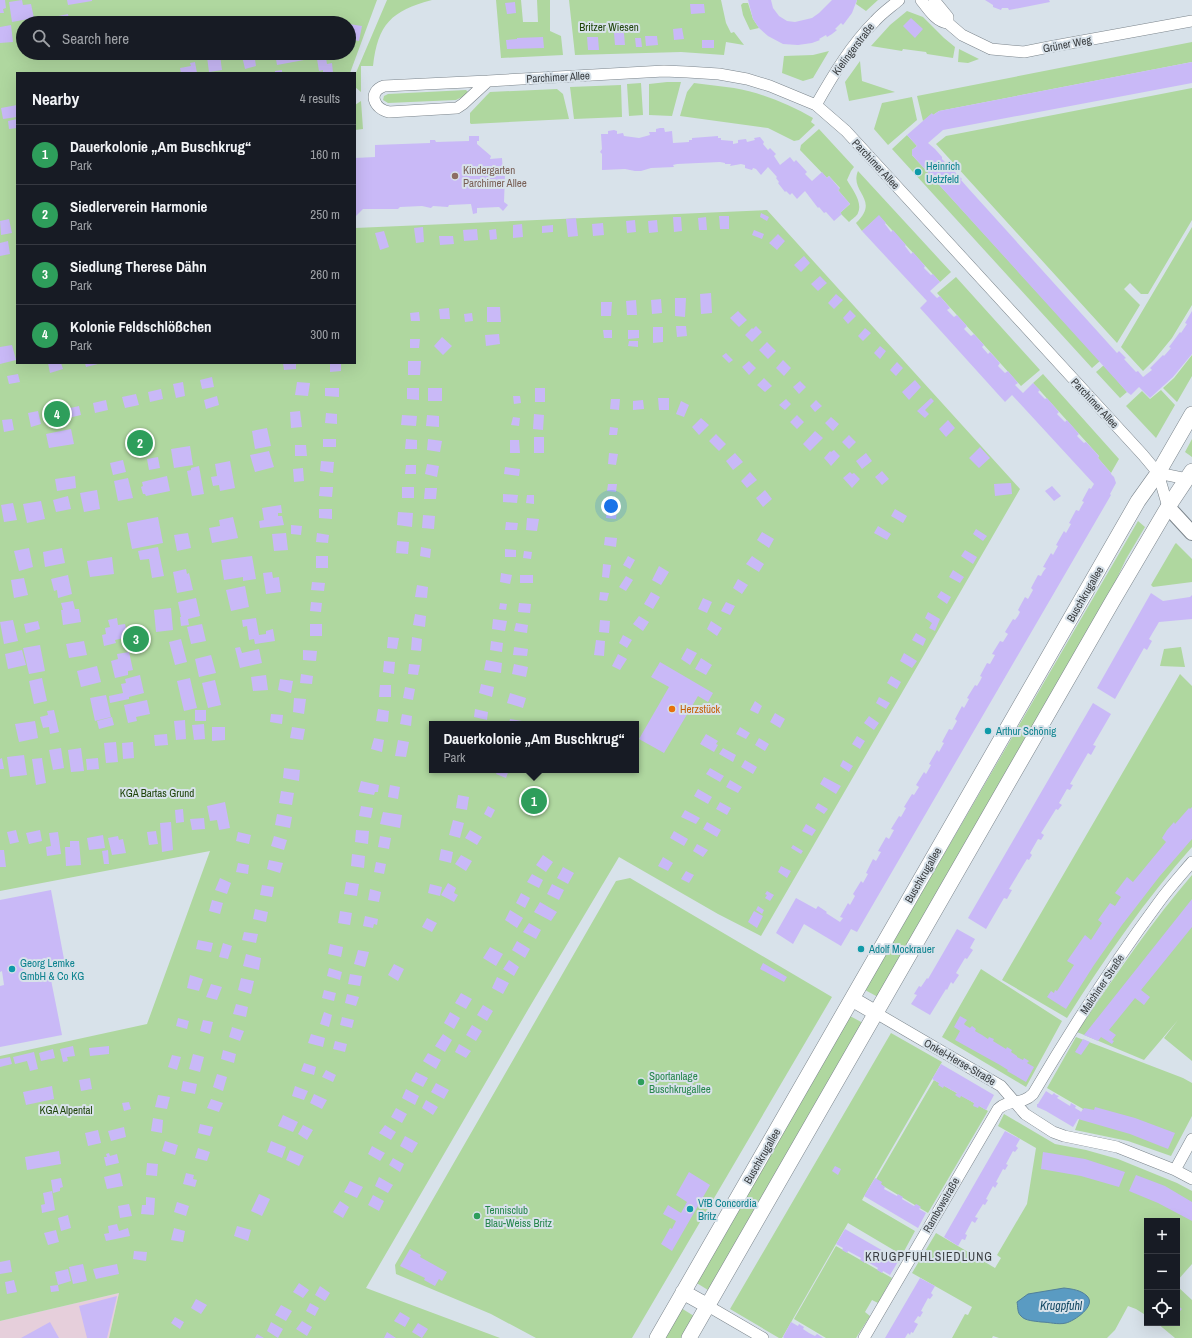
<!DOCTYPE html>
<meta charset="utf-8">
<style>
:root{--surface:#171b24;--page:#242831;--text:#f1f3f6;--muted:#9ea1a6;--line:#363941;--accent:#916a11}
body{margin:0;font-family:"Archivo Narrow",sans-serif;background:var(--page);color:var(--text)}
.controls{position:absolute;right:12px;bottom:12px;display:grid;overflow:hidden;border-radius:0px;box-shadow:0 4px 16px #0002}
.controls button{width:36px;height:36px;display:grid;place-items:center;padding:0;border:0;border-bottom:1px solid var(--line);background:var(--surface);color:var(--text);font:20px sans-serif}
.you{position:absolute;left:611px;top:506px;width:14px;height:14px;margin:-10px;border:3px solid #fff;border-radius:50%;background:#1a73e8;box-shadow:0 0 0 6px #1a73e833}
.badge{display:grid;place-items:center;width:26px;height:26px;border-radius:50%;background:var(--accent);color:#fff;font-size:13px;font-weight:700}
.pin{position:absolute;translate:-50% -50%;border:2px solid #fff;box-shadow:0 1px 4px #0006}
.popup{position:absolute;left:429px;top:721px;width:210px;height:52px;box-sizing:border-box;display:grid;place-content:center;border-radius:0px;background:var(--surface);filter:drop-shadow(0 1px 3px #0005);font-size:13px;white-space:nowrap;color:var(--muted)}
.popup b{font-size:15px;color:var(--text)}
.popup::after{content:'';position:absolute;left:50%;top:100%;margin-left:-8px;border:8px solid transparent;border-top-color:var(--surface)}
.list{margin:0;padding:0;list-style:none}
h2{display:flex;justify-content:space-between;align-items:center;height:52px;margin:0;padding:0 16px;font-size:17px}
h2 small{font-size:13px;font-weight:400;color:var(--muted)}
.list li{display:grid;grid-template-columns:26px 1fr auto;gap:12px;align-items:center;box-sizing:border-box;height:60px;padding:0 16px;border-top:1px solid var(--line)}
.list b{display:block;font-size:15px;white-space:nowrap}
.list p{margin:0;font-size:13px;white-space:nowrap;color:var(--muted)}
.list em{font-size:13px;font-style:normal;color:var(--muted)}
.icon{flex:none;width:22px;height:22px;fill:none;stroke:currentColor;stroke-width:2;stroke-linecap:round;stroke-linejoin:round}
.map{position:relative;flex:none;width:1192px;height:1338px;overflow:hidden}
.search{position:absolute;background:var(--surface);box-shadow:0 4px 16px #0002;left:16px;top:16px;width:340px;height:44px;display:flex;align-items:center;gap:10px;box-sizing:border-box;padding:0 14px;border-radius:22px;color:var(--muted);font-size:15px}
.panel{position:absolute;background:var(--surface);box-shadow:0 4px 16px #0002;left:16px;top:72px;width:340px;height:292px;border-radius:0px}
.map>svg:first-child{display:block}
.commercial{fill:#e6cfdb}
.green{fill:#afd79f;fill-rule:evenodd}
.water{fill:#5a9bc2;stroke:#507f9b}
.building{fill:#c9b9f7}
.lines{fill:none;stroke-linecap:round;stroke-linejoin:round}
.minor-casing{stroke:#7b848b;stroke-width:12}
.tertiary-casing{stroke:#7b848b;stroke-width:16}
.secondary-casing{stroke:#7b848b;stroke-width:16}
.minor{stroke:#fff;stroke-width:11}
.tertiary{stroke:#fff;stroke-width:14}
.secondary{stroke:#fff;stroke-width:15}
.culture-dot{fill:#0f9aa8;stroke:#d8e2ea;stroke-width:1.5}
.education-dot{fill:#8d6e63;stroke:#d8e2ea;stroke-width:1.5}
.food-dot{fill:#e8710a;stroke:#d8e2ea;stroke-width:1.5}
.leisure-dot{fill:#2e9e5b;stroke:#d8e2ea;stroke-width:1.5}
.labels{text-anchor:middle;stroke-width:4;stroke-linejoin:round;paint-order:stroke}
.park-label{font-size:11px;fill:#1f440a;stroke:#d8e2ea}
.street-label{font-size:11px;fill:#393d40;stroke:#d8e2ea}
.culture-label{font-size:11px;fill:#0d838f;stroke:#d8e2ea;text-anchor:start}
.education-label{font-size:11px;fill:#785e54;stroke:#d8e2ea;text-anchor:start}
.food-label{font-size:11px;fill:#c56008;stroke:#d8e2ea;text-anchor:start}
.leisure-label{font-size:11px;fill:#27864d;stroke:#d8e2ea;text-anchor:start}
.neighbourhood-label{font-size:12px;letter-spacing:1px;fill:#393d40;stroke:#d8e2ea}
.water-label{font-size:12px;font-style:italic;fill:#134863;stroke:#d8e2ea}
</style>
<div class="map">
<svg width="1192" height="1338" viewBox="0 0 1192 1338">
<rect width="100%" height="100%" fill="#d8e2ea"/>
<path class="commercial" d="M 119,1293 L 109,1338 L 0,1338 L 0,1321 Z"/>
<path class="green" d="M 0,0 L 377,0 L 350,73 L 17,73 L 17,363 L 355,363 L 355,228 L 767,210 L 1020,489 L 761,936 L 718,914 L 619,857 L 529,1008 L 366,1288 L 500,1338 L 109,1338 L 119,1293 L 0,1321 L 0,1056 L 147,1024 L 210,851 L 0,891 ZM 23,23 L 349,23 L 349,53 L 23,53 ZM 432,724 L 636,724 L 636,770 L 432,770 Z
M 387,0 L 432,0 C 391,11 378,24 373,66 L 361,66 L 361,92 L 355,87 L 355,75 Z
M 496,0 L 521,0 L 523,22 L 538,22 L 537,0 L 550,0 L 550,31 L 561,36 L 563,55 L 501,58 Z
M 569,0 L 721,0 L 726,23 L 731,33 L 734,32 L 744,45 L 726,42 L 724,55 L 681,52 L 575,55 Z
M 857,0 L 878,0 L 866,11 L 856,4 Z
M 743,3 L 748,3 L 753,19 L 759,28 L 750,30 L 743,15 L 741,5 Z
M 907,11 L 923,17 L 944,38 L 955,47 L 953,58 L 927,54 L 926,52 L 903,49 L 902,51 L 871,46 L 890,25 Z
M 1192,42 L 1192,62 L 939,111 L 933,115 L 932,114 L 923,121 L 917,96 Z
M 959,49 L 979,59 L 968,63 L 958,62 Z
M 829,51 L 813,78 L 803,81 L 782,73 L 784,56 L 813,55 Z
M 860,61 L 862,81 L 895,92 L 849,101 L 845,82 Z
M 667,82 L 681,82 L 672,116 L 649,115 L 649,84 Z
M 641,83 L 643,115 L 629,116 L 627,84 Z
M 694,83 C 707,85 721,86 734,88 C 762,93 789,104 813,118 L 811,122 L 815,125 L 799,140 L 794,141 L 768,128 L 680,116 L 687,92 Z
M 621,85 L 622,117 L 574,119 L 570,87 Z
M 1192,88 L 1192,220 L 1148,294 L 1141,294 L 1130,283 L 1124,289 L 1140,305 L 1117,343 L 936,144 L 946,136 Z
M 557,89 L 563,94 L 569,119 L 471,124 L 470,123 L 470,113 L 487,95 L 490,92 Z
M 466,90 L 468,92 L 464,96 L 456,100 L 388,103 L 383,100 L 384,96 L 388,94 Z
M 912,97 L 917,120 L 888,145 L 874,129 L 882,103 Z
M 361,101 L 363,129 L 355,130 L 355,105 Z
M 819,129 L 854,167 L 851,171 L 847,180 C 852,189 863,202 858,213 C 857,216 852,219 849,222 L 840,213 L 850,204 L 838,190 L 840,188 L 829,176 L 827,178 L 800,150 L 801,145 Z
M 907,135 L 917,146 L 912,150 L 912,155 L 1100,361 L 1092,368 L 892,149 Z
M 858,171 L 951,272 L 940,282 L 879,216 L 862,231 L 856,223 C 881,199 849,193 858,171 Z
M 1192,227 L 1192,305 L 1172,338 L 1154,360 L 1143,371 L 1121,347 Z
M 956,277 L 1040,370 L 1021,386 L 937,293 Z
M 1192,355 L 1192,376 L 1177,402 L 1163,388 L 1174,378 Z
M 1104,365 L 1127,392 L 1120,398 L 1096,372 Z
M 1043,374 L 1119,459 L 1111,473 L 1098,458 L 1099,456 L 1033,383 Z
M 1161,390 L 1175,405 L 1156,438 L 1126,406 L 1142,391 L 1150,399 Z
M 1192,439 L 1192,457 L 1185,452 Z
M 1138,521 L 1145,527 L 1126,559 L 1104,606 L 878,997 L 865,990 Z
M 1176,543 L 1192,559 L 1192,582 L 1153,587 L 1151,585 L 1175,544 Z
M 1181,647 L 1185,667 L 1160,666 L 1164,649 Z
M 1180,674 L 1192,686 L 1192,847 C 1145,900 1105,958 1067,1018 L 1002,980 Z
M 1192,875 L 1192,1061 L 1164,1038 L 1178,1020 L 1144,1060 L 1077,1032 C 1113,979 1150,924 1192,875 Z
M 630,878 L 832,997 L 632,1338 L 536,1338 L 491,1314 L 396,1274 L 395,1265 L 616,881 Z
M 981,969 L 1062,1021 L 1026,1087 L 942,1037 Z
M 850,1016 L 863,1023 L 708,1290 L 695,1282 Z
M 891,1033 L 942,1062 L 862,1200 L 915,1231 L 902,1255 L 848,1223 L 782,1338 L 779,1338 L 730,1309 Z
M 1076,1037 L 1183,1078 L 1192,1083 L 1192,1116 L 1171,1156 L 1128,1141 L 1075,1130 L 1083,1109 L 1047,1088 Z
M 934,1080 L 988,1111 L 928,1213 L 875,1181 Z
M 1004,1114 L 1055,1144 L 1086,1150 L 1118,1159 L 1177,1183 L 1192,1191 L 1192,1264 L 1177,1281 L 1177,1221 L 1147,1221 L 1147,1316 L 1136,1309 L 1128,1306 L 1115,1330 L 1107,1338 L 999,1338 L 993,1336 L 992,1338 L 952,1338 L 965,1314 L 968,1315 L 972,1307 L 912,1273 L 936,1233 L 995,1268 L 1001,1258 L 997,1255 L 1027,1204 L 1036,1148 L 998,1126 Z
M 836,1246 L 892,1278 L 878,1303 L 872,1300 L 865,1312 L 870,1316 L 856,1338 L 826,1338 L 794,1319 Z
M 1177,1286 L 1192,1300 L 1192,1338 L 1175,1338 L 1157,1323 L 1177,1323 Z
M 681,1308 L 694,1316 L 681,1338 L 663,1338 Z"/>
<path class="water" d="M 1064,1288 C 1072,1289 1081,1290 1087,1296 C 1097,1306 1074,1321 1066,1323 C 1058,1325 1049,1322 1041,1322 C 1035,1321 1025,1321 1021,1316 C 1017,1313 1018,1306 1017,1302 L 1028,1294 Z"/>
<path class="building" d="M 0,0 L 5,0 L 6,8 L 3,9 L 4,13 L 0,13 Z
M 22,0 L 23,5 L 31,4 L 34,18 L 12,22 L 9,2 Z
M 67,0 L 92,0 L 92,1 L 68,5 Z
M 748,0 L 771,0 L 773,8 L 779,16 L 787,21 L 795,22 L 812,18 L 819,13 L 832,0 L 857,0 L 852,13 L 843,25 L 841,23 L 835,29 L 837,30 L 832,34 L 827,37 L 826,35 L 819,39 L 820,40 L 812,43 L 798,45 L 783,44 L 768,36 L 759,28 L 753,19 Z
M 985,0 L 1049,0 L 1050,2 L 1009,10 L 1008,8 L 1002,8 L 1001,10 L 993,7 L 993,5 Z
M 515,2 L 516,13 L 507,14 L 505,3 Z
M 690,4 L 704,4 L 705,13 L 691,14 Z
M 68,14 L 70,23 L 50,23 L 49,18 Z
M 911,18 L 923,29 L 915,38 L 903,26 Z
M 349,24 L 362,26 L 359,41 L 349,39 Z
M 11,25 L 13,42 L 0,43 L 0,27 Z
M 682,28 L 684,39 L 674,40 L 673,29 Z
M 614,33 L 624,33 L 625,45 L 615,45 Z
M 645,36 L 657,36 L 658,45 L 646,46 Z
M 543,37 L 544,48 L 507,49 L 506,40 L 517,39 L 517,38 Z
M 587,37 L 598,37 L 599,50 L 588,50 Z
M 635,38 L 641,38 L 642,47 L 636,47 Z
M 702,40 L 714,40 L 714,48 L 702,48 Z
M 254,53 L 256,66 L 245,69 L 242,56 Z
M 275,53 L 303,53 L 304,60 L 277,65 Z
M 317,53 L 333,53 L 333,54 L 318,56 Z
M 220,55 L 222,70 L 209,72 L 207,57 Z
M 326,58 L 327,64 L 332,63 L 333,73 L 323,73 L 323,70 L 319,71 L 317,59 Z
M 195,62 L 197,73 L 181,73 L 180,68 L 191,66 L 190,63 Z
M 1192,62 L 1192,83 L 943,130 L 928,143 L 935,149 L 942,157 L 942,159 L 962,179 L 961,180 L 968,188 L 1117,353 L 1119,351 L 1126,358 L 1124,359 L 1136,372 L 1138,371 L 1143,377 L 1152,370 L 1150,368 L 1163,355 L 1164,356 L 1171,348 L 1169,347 L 1180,332 L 1181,333 L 1187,324 L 1185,323 L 1192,311 L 1192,354 L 1173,377 L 1150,398 L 1139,387 L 1131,395 L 1127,392 L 912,155 L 912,150 L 917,146 L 907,135 L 932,113 L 933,115 L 939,111 Z
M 282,70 L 282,73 L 275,73 L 275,71 Z
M 17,105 L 17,117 L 3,119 L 1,108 Z
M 17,119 L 17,128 L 9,129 L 8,121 Z
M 660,128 L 664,128 L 665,132 L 672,131 L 673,143 L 689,142 L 689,140 L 692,140 L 692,138 L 718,136 L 718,138 L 721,138 L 721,140 L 733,141 L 733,144 L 738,143 L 738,140 L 746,139 L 747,142 L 755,140 L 754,138 L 760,137 L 764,142 L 763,144 L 768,150 L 770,148 L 776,154 L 774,156 L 780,165 L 790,157 L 794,162 L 796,160 L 807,172 L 805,174 L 812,181 L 822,172 L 827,178 L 829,176 L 840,189 L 838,190 L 850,204 L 840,213 L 842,214 L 834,221 L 826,212 L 824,213 L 819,207 L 818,208 L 805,191 L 797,199 L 792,193 L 790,195 L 786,191 L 785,192 L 778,183 L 779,182 L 776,178 L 777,177 L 768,167 L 761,175 L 756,169 L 753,168 L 752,170 L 745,168 L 745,165 L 741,164 L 730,166 L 731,164 L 725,164 L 725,163 L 720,162 L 677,164 L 673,165 L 674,167 L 651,168 L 641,171 L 635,171 L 625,169 L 602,170 L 602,154 L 600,152 L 602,149 L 601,134 L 608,134 L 608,131 L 614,130 L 617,131 L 617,134 L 623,133 L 624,136 L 639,138 L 650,135 L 649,132 L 656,132 L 656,129 Z
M 469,136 L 479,136 L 479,141 L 477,141 L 477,144 L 491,156 L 490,159 L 502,158 L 503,173 L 505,175 L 504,202 L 508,205 L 503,211 L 499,207 L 477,208 L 477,213 L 473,214 L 471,204 L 449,205 L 448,207 L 433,206 L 431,208 L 422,206 L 400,207 L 398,209 L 363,209 L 355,217 L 355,158 L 375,157 L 375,145 L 430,143 L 430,140 L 435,140 L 436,142 L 469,141 Z
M 761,213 L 769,217 L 767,221 L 760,217 Z
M 879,215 L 886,223 L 885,224 L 891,232 L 893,230 L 906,245 L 905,246 L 911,254 L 913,252 L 925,266 L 924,268 L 931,275 L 933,274 L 940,282 L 930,291 L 937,298 L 940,296 L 950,308 L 947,310 L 954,317 L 957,315 L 967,326 L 964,329 L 971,336 L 974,334 L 984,345 L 982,347 L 988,354 L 990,352 L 1000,363 L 998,366 L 1005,373 L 1008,371 L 1018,383 L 1015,385 L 1023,393 L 1033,383 L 1040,390 L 1038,392 L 1045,399 L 1047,398 L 1059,412 L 1057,414 L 1065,422 L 1067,420 L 1079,434 L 1077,436 L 1084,443 L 1086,442 L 1099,456 L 1098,458 L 1111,473 L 1111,474 L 1114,477 L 1116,483 L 1110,494 L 1111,495 L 857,932 L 851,929 L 841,946 L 804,924 L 793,944 L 776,933 L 796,898 L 816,909 L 818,906 L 827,912 L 826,913 L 840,922 L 843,918 L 840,917 L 848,903 L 850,905 L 855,896 L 853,894 L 861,881 L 863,883 L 868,874 L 866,873 L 873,859 L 876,861 L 881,852 L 878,851 L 886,837 L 889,839 L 894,830 L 891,829 L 899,816 L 901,817 L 906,808 L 904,807 L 912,794 L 914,795 L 919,787 L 916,785 L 924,772 L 926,774 L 931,765 L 929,764 L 937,750 L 939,752 L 944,743 L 942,742 L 949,729 L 952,730 L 957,721 L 955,719 L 962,706 L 964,708 L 969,699 L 967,698 L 975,685 L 977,686 L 980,681 L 982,677 L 980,676 L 987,663 L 990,664 L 995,655 L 992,654 L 1000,641 L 1003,642 L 1008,634 L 1005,632 L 1013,619 L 1015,620 L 1018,616 L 1020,612 L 1018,610 L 1025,597 L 1028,599 L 1033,590 L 1031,588 L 1038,575 L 1041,576 L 1043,572 L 1046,568 L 1043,567 L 1051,553 L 1053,555 L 1058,546 L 1056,545 L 1064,531 L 1066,533 L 1071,524 L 1069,523 L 1076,510 L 1079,511 L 1081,507 L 1084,502 L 1082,501 L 1089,488 L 1091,489 L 1094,484 L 1012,395 L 1005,402 L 920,308 L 927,301 L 862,231 Z
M 719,216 L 729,216 L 729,229 L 720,229 Z
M 673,217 L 681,217 L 682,231 L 674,232 Z
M 706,217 L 707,230 L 699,230 L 698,218 Z
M 576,218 L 578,236 L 568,237 L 566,219 Z
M 9,219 L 12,233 L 1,235 L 0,221 Z
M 635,220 L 636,232 L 627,233 L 626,221 Z
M 657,220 L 658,232 L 649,233 L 648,221 Z
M 603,223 L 604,235 L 593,236 L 592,224 Z
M 522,224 L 523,237 L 513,238 L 513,225 Z
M 553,225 L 553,232 L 542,233 L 542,226 Z
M 423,227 L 424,242 L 416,243 L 414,228 Z
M 477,229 L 478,240 L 464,241 L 463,230 Z
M 496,229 L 497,239 L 490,240 L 489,230 Z
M 754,230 L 764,234 L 762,239 L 752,235 Z
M 384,231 L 389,247 L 380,250 L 375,233 Z
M 778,234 L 785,241 L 777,250 L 769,243 Z
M 439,236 L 453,236 L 454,244 L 440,245 Z
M 8,241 L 10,254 L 0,256 L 0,243 Z
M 804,256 L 810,263 L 801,272 L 794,265 Z
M 820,276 L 827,283 L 818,291 L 811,284 Z
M 711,293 L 712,313 L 701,314 L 700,294 Z
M 836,294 L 843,300 L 834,309 L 828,303 Z
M 675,298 L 686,298 L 685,317 L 675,316 Z
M 661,299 L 662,313 L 652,314 L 651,300 Z
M 636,300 L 637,315 L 627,315 L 626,301 Z
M 601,302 L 612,302 L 611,316 L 601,316 Z
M 487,307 L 500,307 L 501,322 L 487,322 Z
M 449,308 L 450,319 L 440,319 L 439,309 Z
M 850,310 L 856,316 L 848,324 L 843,318 Z
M 738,311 L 747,320 L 739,327 L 730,318 Z
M 419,312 L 420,321 L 411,321 L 410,313 Z
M 472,313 L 473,321 L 465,322 L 464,314 Z
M 676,326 L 686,326 L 687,336 L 677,337 Z
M 756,326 L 762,332 L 752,342 L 745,335 L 752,328 L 753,329 Z
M 653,327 L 663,327 L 663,342 L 653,343 Z
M 865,328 L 871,333 L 863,341 L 858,336 Z
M 603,330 L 612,330 L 612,338 L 604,338 Z
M 628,330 L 639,330 L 639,338 L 628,339 Z
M 499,334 L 500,344 L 486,346 L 485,335 Z
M 442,337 L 452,346 L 443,355 L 434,346 Z
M 410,339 L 420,339 L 419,348 L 410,348 Z
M 629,341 L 638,341 L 638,347 L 628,346 Z
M 767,342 L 776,351 L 768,359 L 759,350 Z
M 12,345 L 16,360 L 0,364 L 0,347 Z
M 880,346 L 886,351 L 880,359 L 874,353 Z
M 726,353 L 733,360 L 729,363 L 722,356 Z
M 783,360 L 791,368 L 784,376 L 776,368 Z
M 408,361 L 421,361 L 420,375 L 408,375 Z
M 749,361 L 756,368 L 749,375 L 742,367 Z
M 897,362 L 903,368 L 896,376 L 890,370 Z
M 48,363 L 61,363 L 63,369 L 50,373 Z
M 85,363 L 98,363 L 98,364 L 86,367 Z
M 283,363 L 296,363 L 296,369 L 284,370 Z
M 330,363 L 341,363 L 341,371 L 330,372 Z
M 18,374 L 20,382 L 9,384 L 7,376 Z
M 212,377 L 214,387 L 202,389 L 200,380 Z
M 764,378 L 772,386 L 765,392 L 757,385 Z
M 915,380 L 921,387 L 909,400 L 902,392 Z
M 800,381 L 806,387 L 799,394 L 793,387 Z
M 183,382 L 185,396 L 176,398 L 173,384 Z
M 297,382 L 310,383 L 308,396 L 295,395 Z
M 325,388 L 339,388 L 339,397 L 325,396 Z
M 407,388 L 419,388 L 419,400 L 407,399 Z
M 428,388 L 442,388 L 442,401 L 428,401 Z
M 535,388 L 545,388 L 545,402 L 535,402 Z
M 161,389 L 163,399 L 150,402 L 148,392 Z
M 136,394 L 139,405 L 125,408 L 122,397 Z
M 217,396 L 219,405 L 206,409 L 204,400 Z
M 513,396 L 520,396 L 521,403 L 514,404 Z
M 658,398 L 669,398 L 669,410 L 659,410 Z
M 931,398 L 934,401 L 925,410 L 929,414 L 925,418 L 917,411 Z
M 611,399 L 620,399 L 619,410 L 610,409 Z
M 786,399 L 791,404 L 785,410 L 779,405 Z
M 106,400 L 108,410 L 95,413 L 93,403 Z
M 643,400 L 644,409 L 633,410 L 633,401 Z
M 816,400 L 822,406 L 815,412 L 810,406 Z
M 681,401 L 689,405 L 684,417 L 676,414 Z
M 79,406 L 81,415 L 68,418 L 66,409 Z
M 38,411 L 41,424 L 31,427 L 28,413 Z
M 57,411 L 59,420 L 46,423 L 44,414 Z
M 300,411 L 302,427 L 291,428 L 290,412 Z
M 326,413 L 337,414 L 337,424 L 325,423 Z
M 534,414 L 544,415 L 543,430 L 533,429 Z
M 402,415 L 417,416 L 416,426 L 401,425 Z
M 427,415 L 439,416 L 439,427 L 426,426 Z
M 797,415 L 804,422 L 797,429 L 790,422 Z
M 513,417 L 520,418 L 519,426 L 511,425 Z
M 831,417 L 839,424 L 833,431 L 825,423 Z
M 701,418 L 709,425 L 699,435 L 692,427 Z
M 12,419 L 14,430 L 4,432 L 2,420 Z
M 948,420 L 955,428 L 946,437 L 939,429 Z
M 610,427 L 618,428 L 617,435 L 609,435 Z
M 267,428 L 271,446 L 255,449 L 252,431 Z
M 71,429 L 74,444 L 49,448 L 46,434 Z
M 815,431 L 823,438 L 810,451 L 803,444 Z
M 716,434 L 726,444 L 719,451 L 709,441 Z
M 849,435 L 856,442 L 849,449 L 842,442 Z
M 534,437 L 544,437 L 544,453 L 534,453 Z
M 323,439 L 336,439 L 336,447 L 323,447 Z
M 406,439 L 417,440 L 417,449 L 405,449 Z
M 428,439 L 442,441 L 440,452 L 427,450 Z
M 510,440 L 519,440 L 520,453 L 510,453 Z
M 295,445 L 306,445 L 307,456 L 295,456 Z
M 190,446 L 193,465 L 174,468 L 171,449 Z
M 980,447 L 990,458 L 979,468 L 969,458 Z
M 834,450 L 840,456 L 831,466 L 824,458 L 830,451 L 831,452 Z
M 269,451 L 274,467 L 255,472 L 250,455 Z
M 609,453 L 618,454 L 616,465 L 608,464 Z
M 735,453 L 743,462 L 733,470 L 726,461 Z
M 866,453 L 872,461 L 862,469 L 856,461 Z
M 158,457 L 160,468 L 149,470 L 147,459 Z
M 123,460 L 126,472 L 113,475 L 110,463 Z
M 230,461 L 235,488 L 220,491 L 219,485 L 213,486 L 211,477 L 217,476 L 215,464 Z
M 321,461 L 334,462 L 333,473 L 320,471 Z
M 427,464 L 439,466 L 437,477 L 425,474 Z
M 406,465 L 416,465 L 416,474 L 405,474 Z
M 199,466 L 204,494 L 192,496 L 187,471 L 191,470 L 191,468 Z
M 505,467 L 520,469 L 519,476 L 504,474 Z
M 303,468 L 304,481 L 294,482 L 293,469 Z
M 882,471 L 889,479 L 882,485 L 875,477 Z
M 750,472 L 757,480 L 747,488 L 741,481 Z
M 850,472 L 852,474 L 854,473 L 860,479 L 852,488 L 843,478 Z
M 75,476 L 76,488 L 57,491 L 55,479 Z
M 167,476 L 170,491 L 146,496 L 145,494 L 143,494 L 141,487 L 143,486 L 142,482 Z
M 128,478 L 133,498 L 118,501 L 114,481 Z
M 1011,483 L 1012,494 L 995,496 L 994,484 Z
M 608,484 L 617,484 L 616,492 L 607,491 Z
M 1052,486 L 1061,496 L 1054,501 L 1045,491 Z
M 320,487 L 333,487 L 332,497 L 319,496 Z
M 402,487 L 414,487 L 414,498 L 402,498 Z
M 425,488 L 437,488 L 436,499 L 424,499 Z
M 97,490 L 100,509 L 84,512 L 80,493 Z
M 765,490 L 772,499 L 763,507 L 756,498 Z
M 503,494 L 518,495 L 517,503 L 503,502 Z
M 527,495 L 534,495 L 534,504 L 526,503 Z
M 68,496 L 71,509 L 56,512 L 53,500 Z
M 41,501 L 45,519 L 27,523 L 23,504 Z
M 13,503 L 17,520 L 4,522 L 1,505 Z
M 281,505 L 282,513 L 278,513 L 278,516 L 282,516 L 284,525 L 260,528 L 259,521 L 264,520 L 262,508 Z
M 319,509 L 332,509 L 332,519 L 319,518 Z
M 895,509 L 907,516 L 903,523 L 891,516 Z
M 607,510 L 617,511 L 616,519 L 606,518 Z
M 398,512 L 413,513 L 412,527 L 397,525 Z
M 423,515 L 435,516 L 434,529 L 422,528 Z
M 158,517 L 163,543 L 132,549 L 127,523 Z
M 233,517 L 238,538 L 212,543 L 209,528 L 220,526 L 219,520 Z
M 527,518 L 539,519 L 537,531 L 526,530 Z
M 506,522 L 518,523 L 517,530 L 505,530 Z
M 291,525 L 302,526 L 301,535 L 291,534 Z
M 878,526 L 891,534 L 887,540 L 874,533 Z
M 976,529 L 987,536 L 983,541 L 973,534 Z
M 762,532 L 774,539 L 769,548 L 757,540 Z
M 188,533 L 191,548 L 177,551 L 174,535 Z
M 286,533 L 288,550 L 274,551 L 272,534 Z
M 317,533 L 329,535 L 328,543 L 316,542 Z
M 605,537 L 617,538 L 616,547 L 604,545 Z
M 397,541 L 409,542 L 408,554 L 396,553 Z
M 158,547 L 164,576 L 152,578 L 149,559 L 140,560 L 138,551 Z
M 421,547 L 431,549 L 430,558 L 420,556 Z
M 29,548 L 33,567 L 19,571 L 14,551 Z
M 62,548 L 65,563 L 45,567 L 43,552 Z
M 505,549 L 516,550 L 516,557 L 505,557 Z
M 965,550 L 977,557 L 973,564 L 961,556 Z
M 524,551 L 532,552 L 531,559 L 523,558 Z
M 252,556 L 256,579 L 243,581 L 243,577 L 224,580 L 221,560 Z
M 316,556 L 328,556 L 328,568 L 316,568 Z
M 628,556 L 635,560 L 630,569 L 623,565 Z
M 752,556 L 764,564 L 759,572 L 746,564 Z
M 112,557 L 114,574 L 90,577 L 87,561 Z
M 603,564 L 611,565 L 609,578 L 602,577 Z
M 659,566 L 669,572 L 661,585 L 652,580 Z
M 186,569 L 187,574 L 189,573 L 193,590 L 177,593 L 173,572 Z
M 953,570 L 964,577 L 960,583 L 949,577 Z
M 272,572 L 273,578 L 279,577 L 281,592 L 266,594 L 263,573 Z
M 501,573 L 512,575 L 510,584 L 500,582 Z
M 68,575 L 72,594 L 58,598 L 57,590 L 54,591 L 51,579 Z
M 520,575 L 533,575 L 533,583 L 520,583 Z
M 626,576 L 633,580 L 626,591 L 619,587 Z
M 24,578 L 28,595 L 14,598 L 11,580 Z
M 738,579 L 748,585 L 742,594 L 733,588 Z
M 312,582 L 325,583 L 324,591 L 311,590 Z
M 417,585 L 428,587 L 427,598 L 415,597 Z
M 245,586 L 249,607 L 231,611 L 226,590 Z
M 941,591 L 951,597 L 947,604 L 937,597 Z
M 600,592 L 609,593 L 607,601 L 599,600 Z
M 651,592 L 660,597 L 653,609 L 644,604 Z
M 1151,593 L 1163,601 L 1190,597 L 1192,595 L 1192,619 L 1159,622 L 1149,639 L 1152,641 L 1147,650 L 1144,648 L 1115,699 L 1097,688 Z
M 196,598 L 200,616 L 188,619 L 189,625 L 181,626 L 180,617 L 181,617 L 178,602 Z
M 703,598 L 712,602 L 707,613 L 698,609 Z
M 73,601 L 75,609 L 79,609 L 81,622 L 63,625 L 61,610 L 63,610 L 61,603 Z
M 311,602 L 322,603 L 321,612 L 310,611 Z
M 726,602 L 735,606 L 730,615 L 721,611 Z
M 500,603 L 507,604 L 506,610 L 499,609 Z
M 519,603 L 531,604 L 530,613 L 518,612 Z
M 171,608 L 173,630 L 156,632 L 154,610 Z
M 928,612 L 940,619 L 935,631 L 929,628 L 932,623 L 925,618 Z
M 415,614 L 426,616 L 425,627 L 413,625 Z
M 639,616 L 649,622 L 643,631 L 633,624 Z
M 117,618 L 118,625 L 125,624 L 128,637 L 115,640 L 116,643 L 104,646 L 102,635 L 106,634 L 105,628 L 110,627 L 108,620 Z
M 256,618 L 259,635 L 266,634 L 266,631 L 273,629 L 275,641 L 255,644 L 254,639 L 249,640 L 247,626 L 243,627 L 242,620 Z
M 493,619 L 507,621 L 505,631 L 492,629 Z
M 13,620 L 18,641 L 4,644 L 0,622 Z
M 600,620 L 610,621 L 609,633 L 599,632 Z
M 38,621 L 40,629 L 26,633 L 24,624 Z
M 711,621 L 722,628 L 717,636 L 707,629 Z
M 516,623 L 528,625 L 527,633 L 514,631 Z
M 202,624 L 206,641 L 191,644 L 187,627 Z
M 310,624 L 322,624 L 322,636 L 310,636 Z
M 916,633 L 926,639 L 923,646 L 912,640 Z
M 623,635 L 632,640 L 627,648 L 619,643 Z
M 388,637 L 399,638 L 397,649 L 387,648 Z
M 412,637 L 422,639 L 421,651 L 411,650 Z
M 181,639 L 187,662 L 175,665 L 169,642 Z
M 596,640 L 605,641 L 604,656 L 594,655 Z
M 84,641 L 87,655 L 69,658 L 66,644 Z
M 491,641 L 503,643 L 502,652 L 490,650 Z
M 40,645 L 45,671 L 29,674 L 23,648 Z
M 240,647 L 242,653 L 259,649 L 262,663 L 240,668 L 235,648 Z
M 514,647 L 528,649 L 527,656 L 513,655 Z
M 687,648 L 697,653 L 690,665 L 681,659 Z
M 22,650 L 26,665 L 8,669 L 5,654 Z
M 303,650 L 317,651 L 316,661 L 303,660 Z
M 129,652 L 133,670 L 128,671 L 128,675 L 115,678 L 111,661 L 118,659 L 117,654 Z
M 904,653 L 917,661 L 912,668 L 900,661 Z
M 618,654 L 627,659 L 620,670 L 612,666 Z
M 211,655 L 216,673 L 199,677 L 195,659 Z
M 701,658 L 712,665 L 706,675 L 695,669 Z
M 486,660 L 502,663 L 501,673 L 484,670 Z
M 384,661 L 395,662 L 394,674 L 383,672 Z
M 660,662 L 713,693 L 708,702 L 698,696 L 664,753 L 639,739 L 669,687 L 651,677 Z
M 409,664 L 420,665 L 418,675 L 408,674 Z
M 514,664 L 528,667 L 526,677 L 512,674 Z
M 97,666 L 101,682 L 81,687 L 77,671 Z
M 301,674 L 313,676 L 312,684 L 300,683 Z
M 140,675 L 144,693 L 129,697 L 129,699 L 110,703 L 109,696 L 123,693 L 121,684 L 126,683 L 125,679 Z
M 266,675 L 268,690 L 253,691 L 251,677 Z
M 891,676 L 901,682 L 897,689 L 887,683 Z
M 42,678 L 47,701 L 34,704 L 29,681 Z
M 190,678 L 197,708 L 184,711 L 177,681 Z
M 280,679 L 293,681 L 291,693 L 278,690 Z
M 215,680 L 221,705 L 208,708 L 202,683 Z
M 481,684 L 494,687 L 492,697 L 479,693 Z
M 380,685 L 391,685 L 391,697 L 379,697 Z
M 405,687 L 415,689 L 413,700 L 403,698 Z
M 510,693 L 526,698 L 523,708 L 507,703 Z
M 106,695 L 111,717 L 95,721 L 90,698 Z
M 879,697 L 890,703 L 886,709 L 876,703 Z
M 294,698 L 306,699 L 304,714 L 293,712 Z
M 147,700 L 150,714 L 136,717 L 137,721 L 128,723 L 124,705 Z
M 755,701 L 762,706 L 758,714 L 750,710 Z
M 1093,703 L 1111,714 L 1093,745 L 1096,746 L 1091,755 L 1088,753 L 1070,784 L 1073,785 L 1070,790 L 1067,789 L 1059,803 L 1062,805 L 1058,810 L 1056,809 L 1041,833 L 1044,835 L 1041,840 L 1038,839 L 1030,853 L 1032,855 L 1029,860 L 1027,859 L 1009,889 L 1012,890 L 1007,899 L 1004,898 L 986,929 L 968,918 Z
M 378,709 L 389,711 L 388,722 L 376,721 Z
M 475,709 L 488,712 L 487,720 L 474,717 Z
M 54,710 L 59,732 L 50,734 L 49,727 L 43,728 L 40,717 L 48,715 L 47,711 Z
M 195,710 L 206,710 L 206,721 L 195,721 Z
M 775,713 L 785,719 L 780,728 L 770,722 Z
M 271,714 L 283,715 L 282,724 L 270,722 Z
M 402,714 L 412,716 L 411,726 L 400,724 Z
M 869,716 L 879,723 L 874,730 L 864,723 Z
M 112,717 L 114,725 L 99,729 L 97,721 Z
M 510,719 L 522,721 L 521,724 L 509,724 Z
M 185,720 L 186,739 L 176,740 L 174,721 Z
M 35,721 L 38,738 L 19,742 L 15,724 Z
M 204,724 L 205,739 L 194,740 L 192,725 Z
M 212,727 L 225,727 L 225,740 L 212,741 Z
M 292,727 L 305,729 L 303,740 L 290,738 Z
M 740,727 L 750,733 L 746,739 L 736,734 Z
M 167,734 L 168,745 L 155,746 L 154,735 Z
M 706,734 L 718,741 L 716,744 L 718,745 L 714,752 L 700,744 Z
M 857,736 L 865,741 L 860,749 L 852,744 Z
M 374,738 L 384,740 L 382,752 L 371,749 Z
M 759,738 L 769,744 L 765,751 L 755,745 Z
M 398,740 L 409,742 L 406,757 L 395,756 Z
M 116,742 L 118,762 L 106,763 L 104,743 Z
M 133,742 L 134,758 L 123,759 L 122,743 Z
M 61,748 L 64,768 L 53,770 L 49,750 Z
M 81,748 L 84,771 L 71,772 L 68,750 Z
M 723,748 L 736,755 L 733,762 L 719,754 Z
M 24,755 L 27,775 L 10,777 L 7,757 Z
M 2,758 L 4,769 L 0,769 L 0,759 Z
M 42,758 L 46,783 L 36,785 L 32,759 Z
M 98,758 L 99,769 L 87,770 L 86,759 Z
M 745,760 L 757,767 L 753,774 L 741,767 Z
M 843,760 L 853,766 L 849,772 L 840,766 Z
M 284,768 L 300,770 L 299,781 L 283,778 Z
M 710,768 L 724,776 L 720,782 L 706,774 Z
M 498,770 L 509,770 L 506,778 L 496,774 Z
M 824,777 L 841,786 L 836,794 L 820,784 Z
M 730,780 L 742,787 L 738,793 L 726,787 Z
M 361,781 L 379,785 L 378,792 L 375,792 L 374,795 L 358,792 Z
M 390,785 L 400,787 L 398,799 L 388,797 Z
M 698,789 L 712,797 L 708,804 L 694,796 Z
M 281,791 L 294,793 L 292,805 L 279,803 Z
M 458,795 L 469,797 L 467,810 L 456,808 Z
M 225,802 L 230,828 L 219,830 L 217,820 L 210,821 L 207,806 Z
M 720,802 L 731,808 L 727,815 L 716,809 Z
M 818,803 L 828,809 L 824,814 L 815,808 Z
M 361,806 L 373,808 L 371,818 L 359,816 Z
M 488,806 L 495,810 L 491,818 L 484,814 Z
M 1192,807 L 1192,839 L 1159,877 L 1122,925 L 1094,965 L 1066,1009 L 1047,997 L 1051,991 L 1054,993 L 1055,990 L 1057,991 L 1074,965 L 1067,961 L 1085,935 L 1091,940 L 1102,923 L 1098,920 L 1110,903 L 1115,906 L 1121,897 L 1115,893 L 1127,877 L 1133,882 L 1166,842 L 1162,838 L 1167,830 L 1174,822 L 1175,824 L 1189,808 L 1190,809 Z
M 183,809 L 184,822 L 176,823 L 175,810 Z
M 685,810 L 700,818 L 696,824 L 681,817 Z
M 383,812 L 402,815 L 400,828 L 380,824 Z
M 277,814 L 292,817 L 290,828 L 275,825 Z
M 204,818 L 205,829 L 192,830 L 190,819 Z
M 453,820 L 464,823 L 460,838 L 449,835 Z
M 171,822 L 173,850 L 162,852 L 160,823 Z
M 707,822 L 721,830 L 717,837 L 703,829 Z
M 806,824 L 816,830 L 812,836 L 802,831 Z
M 16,830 L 19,842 L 10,844 L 7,832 Z
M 40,830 L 42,841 L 29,844 L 26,833 Z
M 356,830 L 369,831 L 368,844 L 355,842 Z
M 470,830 L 482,837 L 477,845 L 465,838 Z
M 156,831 L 158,844 L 149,845 L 147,832 Z
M 674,831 L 688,839 L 684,846 L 670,838 Z
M 58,832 L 61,854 L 47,856 L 46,847 L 51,846 L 49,833 Z
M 238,832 L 251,835 L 249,844 L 236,841 Z
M 103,835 L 105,848 L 89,850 L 87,838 Z
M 118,836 L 119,840 L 123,839 L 126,853 L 112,855 L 108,838 Z
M 274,836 L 287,840 L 284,850 L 271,846 Z
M 380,836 L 391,838 L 389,849 L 378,847 Z
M 70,841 L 79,841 L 81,865 L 66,866 L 65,847 L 70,847 Z
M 697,844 L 708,850 L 703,857 L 693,851 Z
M 793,845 L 803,851 L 801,854 L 791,848 Z
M 441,849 L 453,852 L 451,863 L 439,860 Z
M 0,850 L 4,850 L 6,867 L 0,867 Z
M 108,850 L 109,864 L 104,864 L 102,851 Z
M 352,854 L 365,856 L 364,868 L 351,866 Z
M 461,855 L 472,861 L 466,871 L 455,864 Z
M 543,855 L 553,862 L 546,872 L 536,865 Z
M 663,857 L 673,863 L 668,871 L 658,866 Z
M 269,860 L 283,863 L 280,873 L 267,869 Z
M 376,862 L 386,864 L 384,874 L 374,872 Z
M 238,863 L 249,865 L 248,874 L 236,872 Z
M 781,866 L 791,871 L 787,878 L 778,872 Z
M 563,867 L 574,873 L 568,884 L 557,878 Z
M 686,871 L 694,875 L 689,883 L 681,879 Z
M 532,874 L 543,880 L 539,888 L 527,882 Z
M 220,878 L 231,883 L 227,894 L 215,890 Z
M 346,882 L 359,884 L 357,896 L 344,894 Z
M 448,883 L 456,888 L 454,893 L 458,895 L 454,902 L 441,895 Z
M 430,884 L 442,887 L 440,896 L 428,893 Z
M 552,884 L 564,890 L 559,900 L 547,894 Z
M 262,885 L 274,887 L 272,897 L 260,895 Z
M 370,889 L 381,892 L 379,902 L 368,900 Z
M 51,890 L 64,959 L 23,967 L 25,979 L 50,975 L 62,1035 L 0,1047 L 0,986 L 4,985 L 2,971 L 0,972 L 0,900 Z
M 767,891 L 774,895 L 770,901 L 765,898 L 767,895 L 765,894 Z
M 521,893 L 530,898 L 525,908 L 516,903 Z
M 1192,899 L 1192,927 L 1141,990 L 1150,997 L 1144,1005 L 1135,998 L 1109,1030 L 1116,1035 L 1112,1040 L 1114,1041 L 1112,1044 L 1101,1037 L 1098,1041 L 1084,1035 Z
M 212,900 L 223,903 L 220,914 L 209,911 Z
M 540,902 L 557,912 L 551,921 L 534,912 Z
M 758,906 L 764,910 L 762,914 L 756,910 Z
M 255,909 L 268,912 L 266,922 L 253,919 Z
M 510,910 L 523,918 L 517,928 L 505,920 Z
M 340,911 L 352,913 L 350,925 L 338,923 Z
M 754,911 L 763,916 L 757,928 L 748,922 Z
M 365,916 L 378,919 L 377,925 L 374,924 L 373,928 L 363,926 Z
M 427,918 L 437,923 L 432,932 L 422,927 Z
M 529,923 L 541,930 L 536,939 L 523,932 Z
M 957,929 L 975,939 L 970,948 L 973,950 L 967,959 L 965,958 L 956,973 L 959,975 L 953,984 L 951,982 L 947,990 L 946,989 L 930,1015 L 911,1004 L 917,995 L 914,994 L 919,986 L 921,987 L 927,978 L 928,979 Z
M 244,932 L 258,934 L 256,943 L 242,940 Z
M 198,940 L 213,943 L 211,952 L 196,949 Z
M 517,941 L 530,949 L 525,958 L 512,950 Z
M 223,943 L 232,946 L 228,959 L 219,957 Z
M 330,944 L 343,947 L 341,957 L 328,954 Z
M 490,947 L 503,954 L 496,966 L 483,958 Z
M 358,950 L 369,952 L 365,967 L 354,964 Z
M 246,954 L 261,958 L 259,970 L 243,966 Z
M 509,960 L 519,967 L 514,976 L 503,969 Z
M 763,963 L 787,977 L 784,982 L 760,969 Z
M 394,964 L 404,969 L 398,981 L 388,975 Z
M 329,968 L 342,972 L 340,980 L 327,976 Z
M 350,974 L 362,976 L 360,986 L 348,984 Z
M 190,975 L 203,979 L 199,991 L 187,988 Z
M 497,977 L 509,983 L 503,994 L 492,988 Z
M 241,978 L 254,981 L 251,994 L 238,990 Z
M 211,984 L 222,987 L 217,1000 L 206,997 Z
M 324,990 L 336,993 L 334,1001 L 322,998 Z
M 461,993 L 472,999 L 466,1009 L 455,1003 Z
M 347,994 L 359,997 L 356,1006 L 345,1003 Z
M 236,1004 L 248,1007 L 246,1017 L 233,1014 Z
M 483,1005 L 493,1011 L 487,1021 L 477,1015 Z
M 324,1012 L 332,1015 L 329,1027 L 320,1024 Z
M 450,1012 L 460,1018 L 454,1029 L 444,1023 Z
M 960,1016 L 967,1020 L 964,1024 L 965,1025 L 970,1028 L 972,1026 L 976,1029 L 975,1031 L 982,1035 L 988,1039 L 989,1037 L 994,1039 L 993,1041 L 1006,1049 L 1007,1047 L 1012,1050 L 1011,1052 L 1017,1056 L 1017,1057 L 1023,1060 L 1024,1058 L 1029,1061 L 1027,1063 L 1034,1067 L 1026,1082 L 1007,1071 L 1008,1070 L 1000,1065 L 955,1040 L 960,1031 L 954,1027 Z
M 342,1017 L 354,1020 L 352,1028 L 340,1025 Z
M 178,1018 L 189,1021 L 187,1029 L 176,1026 Z
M 203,1020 L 213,1022 L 210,1034 L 200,1031 Z
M 472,1025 L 482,1031 L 476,1041 L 466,1035 Z
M 232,1027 L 244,1031 L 240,1041 L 229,1037 Z
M 311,1034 L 325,1038 L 323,1047 L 308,1043 Z
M 443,1034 L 452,1040 L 445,1052 L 435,1046 Z
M 1083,1039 L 1090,1042 L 1081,1055 L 1075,1052 Z
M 335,1041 L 347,1044 L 345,1052 L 333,1049 Z
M 459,1044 L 471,1051 L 466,1058 L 455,1052 Z
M 73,1046 L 75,1056 L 67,1057 L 68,1061 L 63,1062 L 60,1049 Z
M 109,1046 L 109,1054 L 90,1056 L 89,1048 Z
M 53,1049 L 55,1058 L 41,1061 L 39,1053 Z
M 223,1050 L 236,1054 L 234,1063 L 221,1059 Z
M 34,1052 L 38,1069 L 30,1071 L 27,1061 L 15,1064 L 13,1057 Z
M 428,1053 L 441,1060 L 436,1069 L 423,1061 Z
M 193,1054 L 204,1057 L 200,1072 L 189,1069 Z
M 172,1055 L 181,1057 L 177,1070 L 168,1067 Z
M 10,1057 L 12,1064 L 0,1067 L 0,1059 Z
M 304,1063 L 316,1067 L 314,1075 L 301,1071 Z
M 941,1064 L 994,1095 L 986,1110 L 979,1106 L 978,1108 L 973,1106 L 974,1103 L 961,1096 L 960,1098 L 958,1097 L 955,1095 L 957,1093 L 944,1086 L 943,1088 L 938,1085 L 939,1083 L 932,1079 Z
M 326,1070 L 336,1075 L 333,1082 L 322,1077 Z
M 416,1072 L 428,1078 L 423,1087 L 411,1081 Z
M 217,1074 L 227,1077 L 223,1091 L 213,1087 Z
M 90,1078 L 92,1089 L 81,1091 L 79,1080 Z
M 183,1081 L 197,1084 L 195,1094 L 181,1091 Z
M 436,1083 L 449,1090 L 444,1099 L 431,1092 Z
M 52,1086 L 54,1099 L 26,1105 L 23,1092 Z
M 295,1086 L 308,1091 L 304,1100 L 292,1096 Z
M 406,1089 L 419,1096 L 415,1105 L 402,1098 Z
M 1046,1091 L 1052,1095 L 1054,1093 L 1056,1095 L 1059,1096 L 1057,1098 L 1070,1106 L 1071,1103 L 1076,1106 L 1075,1108 L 1080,1111 L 1081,1112 L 1084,1108 L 1094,1110 L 1095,1107 L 1135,1118 L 1175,1133 L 1168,1149 L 1130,1134 L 1078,1119 L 1073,1127 L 1046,1111 L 1037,1107 L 1037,1104 L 1038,1104 Z
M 314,1094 L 327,1100 L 322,1109 L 310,1103 Z
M 158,1095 L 170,1097 L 167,1109 L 155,1107 Z
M 211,1099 L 223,1103 L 219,1112 L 207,1108 Z
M 426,1100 L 438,1107 L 433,1115 L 422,1108 Z
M 129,1102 L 131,1109 L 124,1111 L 122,1103 Z
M 396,1108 L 407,1114 L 402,1123 L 391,1117 Z
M 283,1115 L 298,1122 L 293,1132 L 278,1126 Z
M 153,1118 L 163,1120 L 162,1133 L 151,1131 Z
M 200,1124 L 213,1127 L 210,1136 L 198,1133 Z
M 303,1125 L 313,1130 L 307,1140 L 298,1134 Z
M 385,1125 L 396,1132 L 391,1140 L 379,1133 Z
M 124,1127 L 126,1137 L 111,1141 L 108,1131 Z
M 98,1130 L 101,1143 L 88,1146 L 85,1133 Z
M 1005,1131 L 1020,1139 L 1016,1146 L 1018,1148 L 1015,1152 L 1013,1151 L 1006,1164 L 1008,1165 L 1005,1170 L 1003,1169 L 996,1182 L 998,1183 L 995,1188 L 993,1186 L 986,1199 L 988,1200 L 985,1205 L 983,1204 L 975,1217 L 978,1218 L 975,1223 L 972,1221 L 965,1234 L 967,1235 L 965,1240 L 962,1239 L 958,1246 L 944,1237 Z
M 405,1136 L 418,1143 L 412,1153 L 400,1146 Z
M 165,1141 L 178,1145 L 175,1155 L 162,1151 Z
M 271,1141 L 286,1147 L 282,1158 L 267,1152 Z
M 372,1146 L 385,1153 L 380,1161 L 368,1154 Z
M 198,1148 L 210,1152 L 207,1161 L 195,1158 Z
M 290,1150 L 304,1156 L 299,1166 L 286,1160 Z
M 59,1151 L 61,1164 L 27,1170 L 25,1157 Z
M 1043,1152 L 1085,1159 L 1125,1172 L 1119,1187 L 1081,1176 L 1041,1169 Z
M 109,1153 L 110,1156 L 117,1154 L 119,1163 L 106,1166 L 104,1157 L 107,1157 L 106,1154 Z
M 393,1158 L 404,1164 L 400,1172 L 389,1165 Z
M 147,1163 L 158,1164 L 157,1176 L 146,1175 Z
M 835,1166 L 841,1169 L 838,1175 L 832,1171 Z
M 689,1172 L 710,1185 L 672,1251 L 661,1244 L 670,1228 L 672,1229 L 676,1221 L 663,1214 L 668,1205 L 681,1213 L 687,1202 L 676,1195 Z
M 120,1173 L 123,1186 L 107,1189 L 104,1177 Z
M 186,1173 L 194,1175 L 193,1179 L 197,1180 L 195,1187 L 183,1184 Z
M 1136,1175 L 1165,1186 L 1192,1202 L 1192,1221 L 1158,1203 L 1129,1191 Z
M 379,1177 L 393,1185 L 388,1193 L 375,1186 Z
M 61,1178 L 63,1187 L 60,1188 L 60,1191 L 53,1193 L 51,1180 Z
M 875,1178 L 882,1182 L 881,1184 L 885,1187 L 884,1189 L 897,1196 L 898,1194 L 903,1197 L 902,1199 L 914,1206 L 916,1204 L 918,1205 L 921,1207 L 919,1209 L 926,1213 L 918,1228 L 864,1196 Z
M 350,1181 L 363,1187 L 357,1198 L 344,1192 Z
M 52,1191 L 55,1210 L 42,1213 L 41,1205 L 45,1204 L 43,1193 Z
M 259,1194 L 270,1199 L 262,1216 L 251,1211 Z
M 373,1195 L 384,1201 L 379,1211 L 368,1205 Z
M 146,1197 L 155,1198 L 154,1215 L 141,1214 L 142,1205 L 146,1205 Z
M 340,1201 L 349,1207 L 343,1218 L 333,1212 Z
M 177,1202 L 189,1206 L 186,1216 L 174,1212 Z
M 129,1204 L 132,1216 L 120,1218 L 118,1206 Z
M 68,1215 L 71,1228 L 61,1231 L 58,1218 Z
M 117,1224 L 119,1231 L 128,1228 L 130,1236 L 106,1241 L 104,1234 L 109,1233 L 108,1226 Z
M 237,1226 L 251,1230 L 248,1241 L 234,1236 Z
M 174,1228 L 185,1231 L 183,1242 L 171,1240 Z
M 845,1229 L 899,1260 L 890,1275 L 883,1271 L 882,1273 L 877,1270 L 878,1268 L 866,1261 L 865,1263 L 860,1260 L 861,1258 L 848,1251 L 847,1253 L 842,1250 L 843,1248 L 836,1244 Z
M 56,1230 L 59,1242 L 48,1245 L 44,1233 Z
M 410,1249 L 421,1255 L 420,1257 L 447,1272 L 442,1281 L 439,1279 L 435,1286 L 424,1280 L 425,1278 L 400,1266 Z
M 134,1251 L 147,1252 L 146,1261 L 133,1259 Z
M 10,1260 L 12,1272 L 0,1274 L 0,1262 Z
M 83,1264 L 87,1281 L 73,1284 L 69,1267 Z
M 117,1264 L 119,1274 L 96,1279 L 93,1269 Z
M 68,1269 L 71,1281 L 58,1285 L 55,1272 Z
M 920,1278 L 935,1286 L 931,1293 L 933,1295 L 930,1299 L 928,1298 L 921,1311 L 923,1312 L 920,1317 L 918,1316 L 914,1322 L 918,1324 L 913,1333 L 911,1332 L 910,1335 L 908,1333 L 905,1338 L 885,1338 Z
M 14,1280 L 17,1292 L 7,1294 L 5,1282 Z
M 299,1283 L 309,1290 L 303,1298 L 293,1292 Z
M 58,1285 L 59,1291 L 51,1292 L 50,1286 Z
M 320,1286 L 330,1293 L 325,1301 L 315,1295 Z
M 117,1296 L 107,1338 L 87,1338 L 79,1306 Z
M 196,1299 L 207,1305 L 201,1314 L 191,1308 Z
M 310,1303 L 319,1308 L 315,1316 L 306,1311 Z
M 281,1305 L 292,1311 L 286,1321 L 275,1315 Z
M 1177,1305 L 1182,1309 L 1177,1314 Z
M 400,1312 L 410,1318 L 405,1327 L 394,1321 Z
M 175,1317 L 184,1322 L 180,1329 L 171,1323 Z
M 302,1321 L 312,1327 L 307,1336 L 296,1329 Z
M 50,1322 L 59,1338 L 21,1338 Z
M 271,1322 L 283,1329 L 278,1338 L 267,1331 Z
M 791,1322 L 798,1326 L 799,1324 L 804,1327 L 803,1329 L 809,1333 L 815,1336 L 817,1334 L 823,1338 L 784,1338 L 783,1337 Z
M 418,1323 L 428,1329 L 422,1338 L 412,1332 Z
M 387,1332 L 396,1338 L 384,1338 Z
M 257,1334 L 264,1338 L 255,1338 Z"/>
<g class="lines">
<g class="minor-casing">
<path id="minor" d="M 921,0 C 928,9 936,22 948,23
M 934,0 L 948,17 L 948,23
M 948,23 L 962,35 L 991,49 L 1024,52 L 1049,47 L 1192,21
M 488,81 L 664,71 L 687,72 L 719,74 L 747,79 L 770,86 L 816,105 L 846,131 L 1143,455 L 1158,473 L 1168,507
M 488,81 L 463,104 L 457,108 L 389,112 C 374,109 367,92 384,86 Z
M 816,105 C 833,75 851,45 875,21 C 882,13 891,7 899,0
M 1158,473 L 1187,479
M 876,1013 L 1001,1086 L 1025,1114 L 1053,1132 L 1064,1136 L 1117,1147 L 1175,1170 L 1192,1179
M 1175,1170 L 1192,1139
M 708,1306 L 763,1338
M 864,1338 L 998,1109 C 1010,1098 1021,1106 1033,1094 C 1072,1028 1113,964 1159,902 C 1169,888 1181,875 1192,862"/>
</g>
<g class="tertiary-casing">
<path id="tertiary" d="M 1168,507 L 1192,533"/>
</g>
<g class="secondary-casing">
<path id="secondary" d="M 852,999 L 876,1013
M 683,1292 L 708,1306
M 657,1338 L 1138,501 L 1158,473 L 1192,414
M 689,1338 L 1112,602 L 1168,507 L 1192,471"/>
</g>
<use href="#minor" class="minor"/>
<use href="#tertiary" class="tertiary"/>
<use href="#secondary" class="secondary"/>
</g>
<g class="culture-dot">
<circle cx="918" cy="172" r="4"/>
<circle cx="988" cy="731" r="4"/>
<circle cx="861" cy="949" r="4"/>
<circle cx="12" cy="969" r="4"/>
<circle cx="690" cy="1209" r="4"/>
</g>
<circle class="education-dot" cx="455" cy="176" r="4"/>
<circle class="food-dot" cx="672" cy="709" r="4"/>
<g class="leisure-dot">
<circle cx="641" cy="1082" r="4"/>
<circle cx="477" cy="1216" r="4"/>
</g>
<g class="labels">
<g class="park-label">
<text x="609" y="31">Britzer Wiesen</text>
<text x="157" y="797">KGA Bartas Grund</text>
<text x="66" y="1114">KGA Alpental</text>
</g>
<g class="street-label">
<text transform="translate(1067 44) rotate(-11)" y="4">Grüner Weg</text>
<text transform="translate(853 49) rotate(-53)" y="4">Kielingerstraße</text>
<text transform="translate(558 77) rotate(-3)" y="4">Parchimer Allee</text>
<text transform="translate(876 164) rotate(47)" y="4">Parchimer Allee</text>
<text transform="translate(1095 403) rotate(47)" y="4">Parchimer Allee</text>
<text transform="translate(1085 594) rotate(-60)" y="4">Buschkrugallee</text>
<text transform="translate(923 875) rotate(-60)" y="4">Buschkrugallee</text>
<text transform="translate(1102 984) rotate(-56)" y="4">Malchiner Straße</text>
<text transform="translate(960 1062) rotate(30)" y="4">Onkel-Herse-Straße</text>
<text transform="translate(762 1156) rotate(-60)" y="4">Buschkrugallee</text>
<text transform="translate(941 1205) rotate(-60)" y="4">Rambowstraße</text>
</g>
<g class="culture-label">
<text x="926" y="170">Heinrich<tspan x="926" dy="13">Uetzfeld</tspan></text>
<text x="996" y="735">Arthur Schönig</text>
<text x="869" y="953">Adolf Mockrauer</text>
<text x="20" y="967">Georg Lemke<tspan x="20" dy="13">GmbH &amp; Co KG</tspan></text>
<text x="698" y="1207">VfB Concordia<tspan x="698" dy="13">Britz</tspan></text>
</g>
<g class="education-label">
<text x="463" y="174">Kindergarten<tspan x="463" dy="13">Parchimer Allee</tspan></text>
</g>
<g class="food-label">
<text x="680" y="713">Herzstück</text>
</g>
<g class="leisure-label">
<text x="649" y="1080">Sportanlage<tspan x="649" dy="13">Buschkrugallee</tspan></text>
<text x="485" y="1214">Tennisclub<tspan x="485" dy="13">Blau-Weiss Britz</tspan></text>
</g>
<g class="neighbourhood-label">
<text x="929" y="1261">KRUGPFUHLSIEDLUNG</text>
</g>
<g class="water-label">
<text x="1061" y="1310">Krugpfuhl</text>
</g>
</g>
</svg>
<div class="controls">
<button>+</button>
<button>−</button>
<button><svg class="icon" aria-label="locate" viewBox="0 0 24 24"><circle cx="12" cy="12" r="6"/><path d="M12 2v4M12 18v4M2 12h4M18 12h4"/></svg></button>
</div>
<div class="you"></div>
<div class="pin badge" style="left:534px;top:801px;background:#2e9e5b">1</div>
<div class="popup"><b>Dauerkolonie „Am Buschkrug“</b>Park</div>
<div class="pin badge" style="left:140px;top:443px;background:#2e9e5b">2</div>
<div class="pin badge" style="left:136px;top:639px;background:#2e9e5b">3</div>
<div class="pin badge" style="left:57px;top:414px;background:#2e9e5b">4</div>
<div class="search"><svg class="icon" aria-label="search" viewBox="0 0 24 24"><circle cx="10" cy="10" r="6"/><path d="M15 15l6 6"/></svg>Search here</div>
<section class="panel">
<h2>Nearby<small>4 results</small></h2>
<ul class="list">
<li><span class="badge" style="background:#2e9e5b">1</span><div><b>Dauerkolonie „Am Buschkrug“</b><p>Park</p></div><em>160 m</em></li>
<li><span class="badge" style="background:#2e9e5b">2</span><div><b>Siedlerverein Harmonie</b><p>Park</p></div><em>250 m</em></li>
<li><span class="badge" style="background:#2e9e5b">3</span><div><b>Siedlung Therese Dähn</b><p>Park</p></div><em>260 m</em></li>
<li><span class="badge" style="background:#2e9e5b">4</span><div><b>Kolonie Feldschlößchen</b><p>Park</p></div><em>300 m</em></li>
</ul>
</section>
</div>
